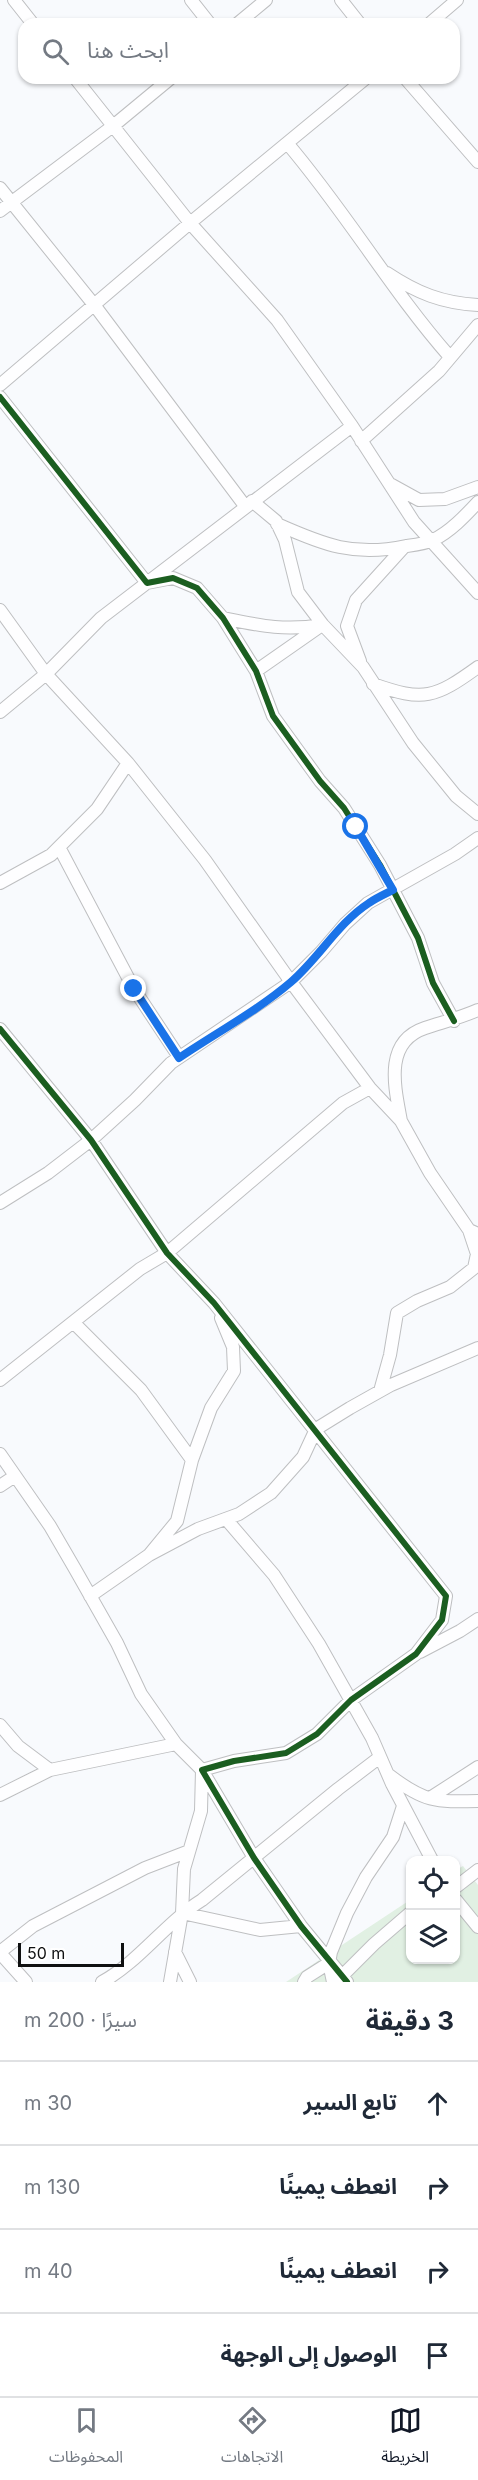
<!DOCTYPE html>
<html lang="ar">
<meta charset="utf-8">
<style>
:root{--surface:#fff;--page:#f2f2f3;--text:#1f2937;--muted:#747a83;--line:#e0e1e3;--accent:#111827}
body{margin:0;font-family:Inter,"Noto Sans Arabic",sans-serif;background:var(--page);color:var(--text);direction:rtl}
.controls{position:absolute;right:18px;bottom:18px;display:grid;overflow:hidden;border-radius:12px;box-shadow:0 2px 4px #0004}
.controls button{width:54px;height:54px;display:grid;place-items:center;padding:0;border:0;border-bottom:2px solid var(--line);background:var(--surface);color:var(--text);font:30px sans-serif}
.scale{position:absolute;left:18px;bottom:15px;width:106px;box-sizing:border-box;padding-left:6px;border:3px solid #0f1011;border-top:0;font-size:16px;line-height:21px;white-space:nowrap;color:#0f1011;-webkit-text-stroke:4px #fff;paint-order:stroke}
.stop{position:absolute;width:18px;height:18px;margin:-14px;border:4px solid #1a73e8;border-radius:50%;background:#fff}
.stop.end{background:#1a73e8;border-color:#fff;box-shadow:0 2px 6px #0008}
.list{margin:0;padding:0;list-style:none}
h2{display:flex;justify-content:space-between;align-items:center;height:78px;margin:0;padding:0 24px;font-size:26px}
h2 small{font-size:20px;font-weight:400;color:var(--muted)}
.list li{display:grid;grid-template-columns:39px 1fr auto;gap:18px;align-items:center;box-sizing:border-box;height:84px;padding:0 24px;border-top:2px solid var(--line)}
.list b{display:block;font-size:22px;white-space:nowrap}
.list em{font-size:20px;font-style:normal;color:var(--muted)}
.icon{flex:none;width:33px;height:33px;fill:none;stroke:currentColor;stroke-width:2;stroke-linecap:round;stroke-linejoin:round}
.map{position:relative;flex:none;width:478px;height:1982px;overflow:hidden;direction:ltr}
.search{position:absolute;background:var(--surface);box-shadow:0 2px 4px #0004;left:18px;right:18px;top:18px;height:66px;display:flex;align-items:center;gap:15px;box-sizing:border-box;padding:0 21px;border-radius:18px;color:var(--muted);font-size:22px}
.sheet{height:414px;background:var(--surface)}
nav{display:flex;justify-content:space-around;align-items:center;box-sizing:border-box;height:84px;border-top:2px solid var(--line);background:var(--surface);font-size:16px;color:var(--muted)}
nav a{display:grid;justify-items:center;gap:3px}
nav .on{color:var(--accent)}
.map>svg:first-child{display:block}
.green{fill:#e1f0e3}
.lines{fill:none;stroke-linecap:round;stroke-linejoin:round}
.street-casing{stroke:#bebfc1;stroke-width:14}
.street{stroke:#fefeff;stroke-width:12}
.cycleway-casing{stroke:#fff;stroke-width:10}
.cycleway{stroke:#1b5e20;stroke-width:6}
.route{stroke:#1a73e8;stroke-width:8}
</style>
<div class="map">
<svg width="478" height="1982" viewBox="0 0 478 1982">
<rect width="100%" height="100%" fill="#f8fafd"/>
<path class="green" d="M 463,1866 L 478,1885 L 478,1982 L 286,1982 L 410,1900 L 410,1960 L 456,1960 L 456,1870 Z"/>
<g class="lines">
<g class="street-casing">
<path id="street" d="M 14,0 L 33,24
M 191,0 L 210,24
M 341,0 L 360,24
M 237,24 L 266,0
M 429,24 L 457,0
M 75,78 L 190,223 L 277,320 L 352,426
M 405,78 L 478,162
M 287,143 C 346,212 391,290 450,357
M 0,188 L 95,306 L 245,506
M 0,211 L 113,126 L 171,78
M 387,273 C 417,293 442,303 478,305
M 0,385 L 190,223 L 366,78
M 0,397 L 147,583 L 173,578 L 197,588 L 223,618 L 256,671 L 273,716 L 320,781 L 344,808 L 380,865 L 418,938 L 433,983 L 454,1021
M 361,441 L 439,371 L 478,325
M 390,484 L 419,500 L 445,499 L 478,487
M 252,501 L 276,521 L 285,540 L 298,592 L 323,625 L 363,667 L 413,743 L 456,796 L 478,814
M 277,524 C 324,545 354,557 406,546 C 414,545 425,544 433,540 C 450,532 465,516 478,502
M 0,610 L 46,674 L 128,763 L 205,860 L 291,982 L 370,1088 L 401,1121 L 430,1173 L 469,1230 L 478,1234
M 223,618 C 262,626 284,631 323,625
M 360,661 L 347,626 L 356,600 L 404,547
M 256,671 L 319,627
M 373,684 C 424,702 435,698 478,667
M 0,712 L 46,674 L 101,618 L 352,426 L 414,522 L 478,593
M 59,847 L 134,989 L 179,1057
M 0,883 L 51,855 L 97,809 L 128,763
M 0,1029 L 91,1140 L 167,1253 L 214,1303 L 446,1596 L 442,1620 L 416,1654 L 351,1700 L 317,1734 L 286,1753 L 234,1761 L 202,1770 L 254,1858 L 301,1926 L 347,1982
M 401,1121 C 395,1088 383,1042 425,1028 C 443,1022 460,1018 478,1010
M 0,1203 L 48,1173 L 91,1140 L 135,1100 L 171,1063 L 291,982 L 321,952 L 345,924 L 368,903 L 455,854 L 478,838
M 73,1322 L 141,1390 L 192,1460
M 0,1380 L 140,1269 L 167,1253 L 343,1103 L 370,1088
M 380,1391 L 390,1355 L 397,1313 L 417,1301 L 450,1287 L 474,1268 L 477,1254 L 469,1230
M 0,1454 L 50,1526 L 75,1569 L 117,1643 L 141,1694 L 176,1744 L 202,1770 L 201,1811 L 184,1869 L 182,1913 L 170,1982
M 0,1486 L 15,1476
M 226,1519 L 274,1575 L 319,1644 L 372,1738 L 392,1784 L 432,1860
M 149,1555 L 198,1529 L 239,1514 L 271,1493 L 303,1457 L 316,1429 L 350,1408 L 391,1385 L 478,1348
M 90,1596 L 149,1555 L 177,1521 L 192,1460 L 211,1408 L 234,1371 L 233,1347 L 221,1318
M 420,1652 L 460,1631 L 478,1619
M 0,1725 L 18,1746 L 50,1770
M 389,1775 C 424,1802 435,1802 478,1801
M 0,1795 L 50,1770 L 176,1744
M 430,1798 L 478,1767
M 456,1887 L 478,1870
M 456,1900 L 478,1927
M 182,1913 L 260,1930 L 301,1926
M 0,1952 L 33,1926 L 145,1868 L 189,1851
M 175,1952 L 190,1982
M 0,1953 L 26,1982
M 341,1977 L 374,1944 L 410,1913
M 102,1982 C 140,1961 165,1923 202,1900 L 338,1789 L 380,1757
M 304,1982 L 307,1977 L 329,1963
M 333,1982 L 329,1963 L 331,1952 L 347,1913 L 366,1877 L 393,1837 L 403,1806"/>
</g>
<use href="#street" class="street"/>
<g class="cycleway-casing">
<path id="cycleway" d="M 0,397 L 147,583 L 173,578 L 197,588 L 223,618 L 256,671 L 273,716 L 320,781 L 344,808 L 380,865 L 418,938 L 433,983 L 454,1021
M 0,1029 L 91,1140 L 167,1253 L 214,1303 L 446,1596 L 442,1620 L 416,1654 L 351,1700 L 317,1734 L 286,1753 L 234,1761 L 202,1770 L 254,1858 L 301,1926 L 347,1982"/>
</g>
<use href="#cycleway" class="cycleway"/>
</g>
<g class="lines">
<path class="route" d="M 134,989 L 179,1058 C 216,1033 257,1011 291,982 C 319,958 338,923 369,903 C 376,898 385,894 393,890 L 356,827"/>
</g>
</svg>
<div class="controls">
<button><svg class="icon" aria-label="locate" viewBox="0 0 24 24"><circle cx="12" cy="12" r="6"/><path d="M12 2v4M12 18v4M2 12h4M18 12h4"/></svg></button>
<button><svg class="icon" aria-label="layers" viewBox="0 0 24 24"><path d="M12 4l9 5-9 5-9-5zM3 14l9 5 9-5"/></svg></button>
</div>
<div class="scale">50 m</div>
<div class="stop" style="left:356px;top:827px"></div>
<div class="stop end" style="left:134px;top:989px"></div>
<div class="search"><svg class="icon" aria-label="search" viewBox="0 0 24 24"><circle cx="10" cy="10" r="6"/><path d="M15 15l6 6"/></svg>ابحث هنا</div>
</div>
<section class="sheet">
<h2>3 دقيقة<small>سيرًا · 200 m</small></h2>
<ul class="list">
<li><svg class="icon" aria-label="ahead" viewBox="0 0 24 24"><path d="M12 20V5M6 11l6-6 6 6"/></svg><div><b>تابع السير</b></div><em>30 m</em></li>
<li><svg class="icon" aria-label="right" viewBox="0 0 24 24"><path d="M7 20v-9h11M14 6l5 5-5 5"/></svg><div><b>انعطف يمينًا</b></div><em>130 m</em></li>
<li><svg class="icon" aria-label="right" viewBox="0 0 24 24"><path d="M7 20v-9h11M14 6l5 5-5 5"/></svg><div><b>انعطف يمينًا</b></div><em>40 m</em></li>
<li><svg class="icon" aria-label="arrive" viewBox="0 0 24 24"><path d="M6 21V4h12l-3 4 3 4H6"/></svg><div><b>الوصول إلى الوجهة</b></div></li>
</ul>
</section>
<nav>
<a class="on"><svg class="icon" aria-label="map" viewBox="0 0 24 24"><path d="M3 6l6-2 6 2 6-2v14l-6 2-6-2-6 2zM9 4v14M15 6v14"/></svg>الخريطة</a>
<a><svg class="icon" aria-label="directions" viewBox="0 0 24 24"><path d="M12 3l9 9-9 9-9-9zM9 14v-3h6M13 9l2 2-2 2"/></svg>الاتجاهات</a>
<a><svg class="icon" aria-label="saved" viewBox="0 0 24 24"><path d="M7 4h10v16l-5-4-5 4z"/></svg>المحفوظات</a>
</nav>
